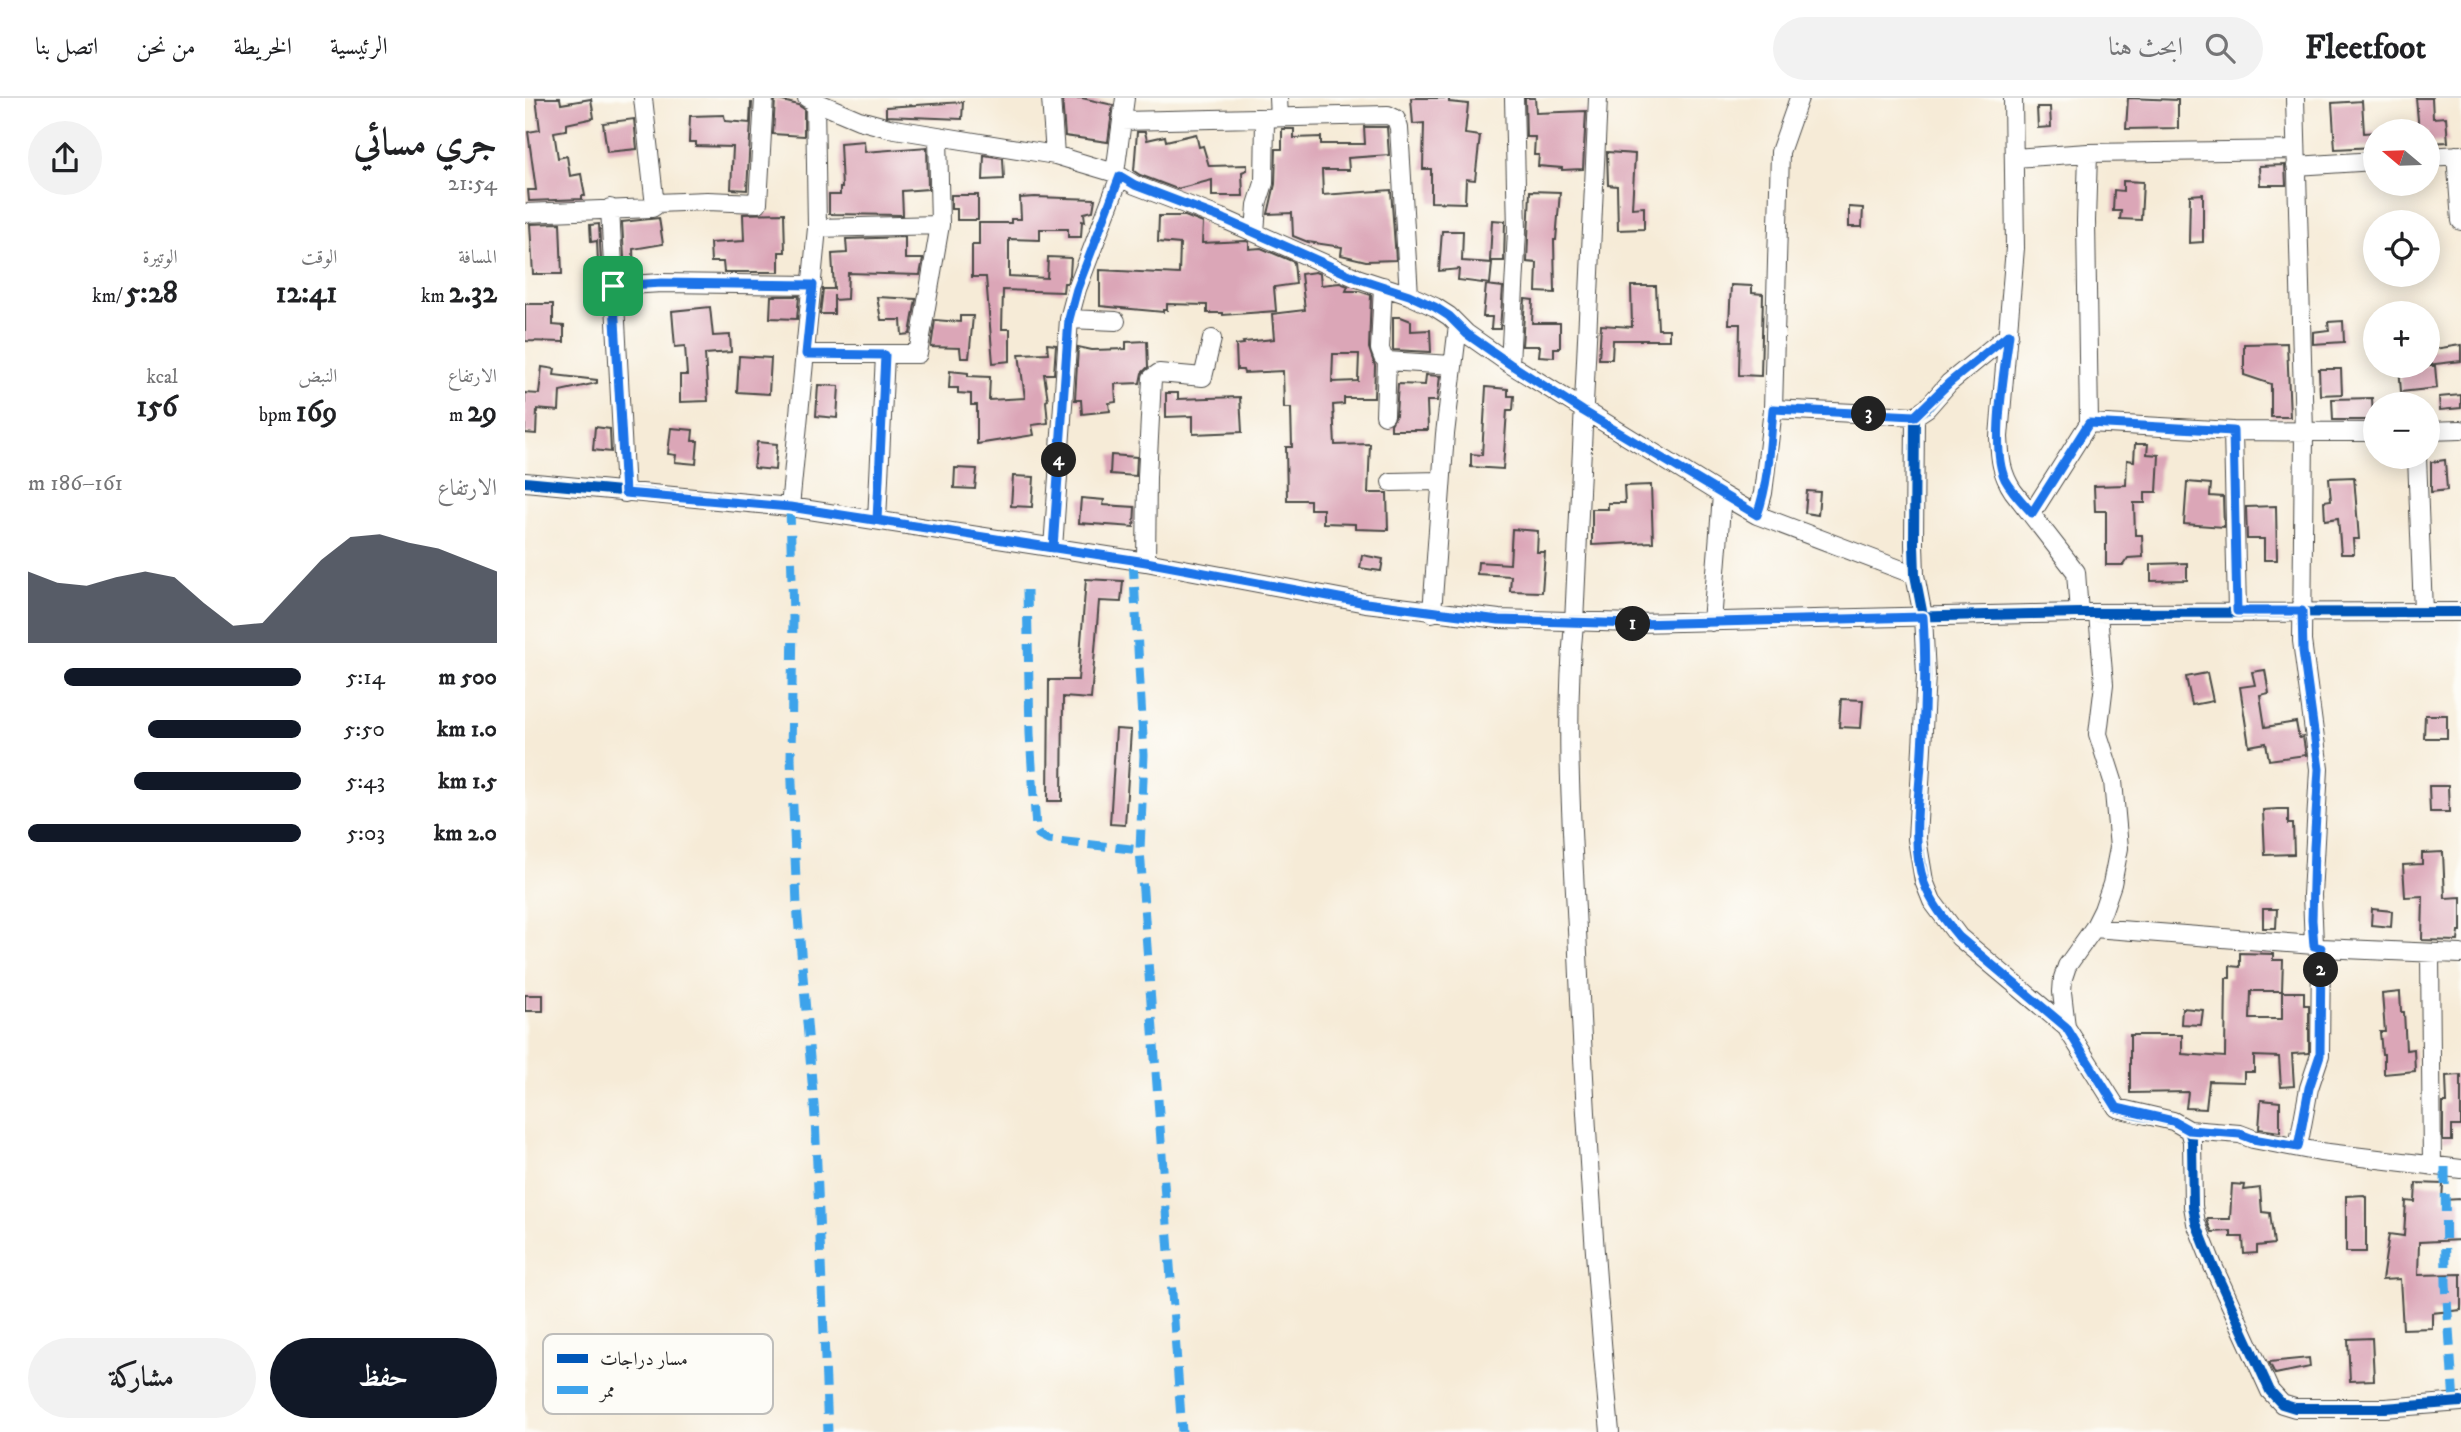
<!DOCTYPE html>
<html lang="ar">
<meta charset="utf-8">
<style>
:root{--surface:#fff;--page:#f2f2f2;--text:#202124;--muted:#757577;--line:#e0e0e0;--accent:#111827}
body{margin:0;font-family:"IM FELL DW Pica",Amiri,serif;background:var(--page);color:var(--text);direction:rtl;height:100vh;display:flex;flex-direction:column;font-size:26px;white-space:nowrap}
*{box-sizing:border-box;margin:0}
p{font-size:23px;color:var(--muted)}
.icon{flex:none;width:38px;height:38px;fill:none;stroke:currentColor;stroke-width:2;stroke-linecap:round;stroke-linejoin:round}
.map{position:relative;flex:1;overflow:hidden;direction:ltr}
.side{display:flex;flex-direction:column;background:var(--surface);width:525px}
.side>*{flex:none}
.needle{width:46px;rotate:289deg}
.controls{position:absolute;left:1838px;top:21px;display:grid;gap:14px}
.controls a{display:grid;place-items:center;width:77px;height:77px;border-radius:50%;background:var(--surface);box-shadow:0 4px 18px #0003;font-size:35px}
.pin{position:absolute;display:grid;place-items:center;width:60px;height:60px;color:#fff;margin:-30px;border-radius:14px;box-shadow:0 4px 10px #0006}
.km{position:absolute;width:35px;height:35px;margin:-18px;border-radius:50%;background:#222;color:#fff;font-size:19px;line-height:35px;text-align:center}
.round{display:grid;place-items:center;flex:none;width:74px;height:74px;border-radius:37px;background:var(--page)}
.headline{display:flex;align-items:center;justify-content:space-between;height:119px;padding:0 28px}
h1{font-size:38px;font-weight:800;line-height:52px}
.figures{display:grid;grid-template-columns:repeat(3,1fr);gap:10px;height:119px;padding:7px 28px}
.figures div{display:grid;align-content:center}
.figures b{font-size:30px;font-weight:800}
.figures small{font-size:19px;font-weight:400}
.figures p{font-size:19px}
.chart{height:196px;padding:14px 28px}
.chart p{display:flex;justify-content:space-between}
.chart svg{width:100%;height:126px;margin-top:7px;fill:var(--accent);opacity:.7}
.cta{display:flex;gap:14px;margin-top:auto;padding:14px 28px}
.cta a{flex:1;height:80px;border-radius:42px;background:var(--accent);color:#fff;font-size:28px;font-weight:800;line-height:80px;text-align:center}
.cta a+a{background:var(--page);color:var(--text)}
ul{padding:0 28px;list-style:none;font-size:23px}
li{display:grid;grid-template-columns:112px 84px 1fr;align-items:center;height:52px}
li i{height:18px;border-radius:9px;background:var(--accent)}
header{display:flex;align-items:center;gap:42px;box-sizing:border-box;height:98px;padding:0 35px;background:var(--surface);border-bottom:2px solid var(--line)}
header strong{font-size:33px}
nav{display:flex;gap:38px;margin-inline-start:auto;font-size:24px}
.search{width:490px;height:63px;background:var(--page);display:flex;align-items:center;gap:18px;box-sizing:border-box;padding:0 24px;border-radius:38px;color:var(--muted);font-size:26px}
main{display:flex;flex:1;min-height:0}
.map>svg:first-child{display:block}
</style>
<header>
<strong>Fleetfoot</strong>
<div class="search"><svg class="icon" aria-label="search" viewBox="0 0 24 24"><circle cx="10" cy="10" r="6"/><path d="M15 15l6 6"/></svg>ابحث هنا</div>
<nav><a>الرئيسية</a><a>الخريطة</a><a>من نحن</a><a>اتصل بنا</a></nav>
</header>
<main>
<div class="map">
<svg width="1936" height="1334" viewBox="0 0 1936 1334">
<rect width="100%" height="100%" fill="#fdfcf7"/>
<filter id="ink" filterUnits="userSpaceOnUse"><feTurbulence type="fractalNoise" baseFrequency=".0143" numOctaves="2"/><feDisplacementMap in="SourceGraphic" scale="14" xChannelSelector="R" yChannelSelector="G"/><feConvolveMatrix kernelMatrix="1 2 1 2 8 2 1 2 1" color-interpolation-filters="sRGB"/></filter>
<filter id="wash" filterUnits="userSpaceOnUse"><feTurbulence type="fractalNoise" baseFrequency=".00686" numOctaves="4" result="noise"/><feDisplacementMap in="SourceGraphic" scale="28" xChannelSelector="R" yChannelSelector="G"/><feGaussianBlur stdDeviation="1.57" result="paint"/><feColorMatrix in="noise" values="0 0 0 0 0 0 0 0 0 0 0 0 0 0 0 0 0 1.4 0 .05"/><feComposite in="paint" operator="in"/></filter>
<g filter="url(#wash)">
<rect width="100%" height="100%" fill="#f6ebd7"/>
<g id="blocks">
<path fill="#dba6b7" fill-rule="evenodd" d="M11,0H35L36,6L66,1L69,20L41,26V32L29,34L33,60L42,58L45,78L56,76L60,98H57V101L4,103L3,92H11L3,34L15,32Z
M537,0H557L588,7L583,44L540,38Z
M886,0H924V4L943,6L940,36L955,38L950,82L941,81L940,105L906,104V71H898L899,25L888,26Z
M1000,0H1010L1011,15L1061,13L1058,71L1037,72V70L1013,68L1014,57H1009L1010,39H1001Z
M1603,0L1653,2V30L1601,31Z
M1891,0H1907L1908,20L1921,19L1923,44L1902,45V33H1894Z
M250,1L273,7L279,11V38L248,36Z
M1837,3L1839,35L1850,34V49L1810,51L1807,5Z
M438,4L437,21L361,18V9Z
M226,5H227L222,92L206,91L208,49L171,48V44H164L165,18L199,17L200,23L225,25Z
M1512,9H1525L1526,29L1513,30Z
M109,21L112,51L82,54L78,25Z
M839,29H862L864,57L823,60L824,72H797L798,97L866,92L871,162L841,163L816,157L817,149L783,144L768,138L767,115L743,116L750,86L751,51H757V31H769V40L796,39V46H840Z
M612,34H620L622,42L640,38L641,43L671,36L674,49L678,48L684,68L722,67V72L717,74L718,98H687V82L652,91L615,77L609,73Z
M339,43L340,54L402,49L403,91L377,93L378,117L304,116V97H315V90H317L315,45Z
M1082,54L1110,56L1107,110L1119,109V131L1093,132L1092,88L1083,87Z
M459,57L478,60L479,81L458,82Z
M1760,67L1761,87H1735L1734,68Z
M1598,83L1618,84L1616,122L1595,121L1596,113H1588L1589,92L1598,93Z
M1005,93L1035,94L1031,142H1029L1030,195L1011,194L1012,165L1002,164Z
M1678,96V144L1664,145L1665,97Z
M426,97H453V122H432V111H426Z
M510,99L570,101L568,113L559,115L560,124L557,123L556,139H543V131H515V142L484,141V178L522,180L523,159L546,160L545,177L542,185H539L538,194L478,192L477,231H485V263L468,265L461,179H447V147H454V125H486V121H496L495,100Z
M1324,109L1338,110L1337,129H1324Z
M259,115L260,154H254V174H199L198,164H186L185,145L219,143L218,116Z
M634,118H660L678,125L677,145L721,143L724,144V151L736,150L769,164L771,186L749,189L751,213L698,217V215H682V207L642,206V212H638V214L575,208V172L654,176L655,146L633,144Z
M134,120L138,146L108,151L109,174L100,176L97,124Z
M967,122L980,123L979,163H965Z
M35,125L37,176H8L5,126Z
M74,126L77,182L74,189L72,143L66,144L65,127Z
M917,133H938L937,163L967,165L965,186L933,182L934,171L914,173Z
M380,139V161H398L395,177L323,175L322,201L309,202V197V216H295L298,191H309L307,156L322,155L321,141Z
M790,174L795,176L796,187L815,185L823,188L821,193H834L846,197L844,250L850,268L849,300H819V306L808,307L810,347L845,346L843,395H862L863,432L830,431V426L798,425V411H785V402H762L761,349H767L766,310H759L758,273L719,275L718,272H712L711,247L719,246L718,244L749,241L747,216L780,212L776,176ZM808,256H834L833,283L807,284Z
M961,187L978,189L975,231H966L967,219H958Z
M1206,187L1227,188V195L1238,196L1236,278L1214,277L1215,226H1204Z
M1106,188H1131L1133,231H1144V242H1088L1087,261H1074L1076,227L1107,229Z
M246,198H274L272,221L245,220Z
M352,199L391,201L385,236L377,237L376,222H356Z
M1000,201L1008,202L1007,225H1035V250H1029V259L1014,258L1015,248H997Z
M0,206H28V227L39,228V244L0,243Z
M185,209L188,238L205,237L206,254L180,256L183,303L155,304V277H162L160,248L150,249L147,213Z
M435,218H448L444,260H436L435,250L406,249L410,222L435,224Z
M868,219H876L886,223V233L905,232L906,254L868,252Z
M1818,223L1819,244L1788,246V234L1804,232L1803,224Z
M622,243L623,269L617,275L615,285L590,286L591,304L584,305L585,313L557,316L556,302H550L553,249L567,252L601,251V244Z
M1762,245L1765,319H1746V286L1719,277V246Z
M522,246L531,247L529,276H519L523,302L521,303L523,325L507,327L509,337L452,346V307H446V296L433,295V290H424L425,273L443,275V278L465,279L464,302L500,300L494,256L523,255Z
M1936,247V263L1902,267V252Z
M214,258L246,260L244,296L212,294Z
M1874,268H1910L1912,290L1876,294Z
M17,269L30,271L29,277L72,282V285L35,293L34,313L12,311L11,336L0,335V295L14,296Z
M1794,271H1816L1817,296L1795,297Z
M901,277L915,278L912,303H902L903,332H866V326L871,317L873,286L900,287Z
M293,287L314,288L312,320L291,318Z
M961,289L983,291V298H989L988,312H982L978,371L946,369V356L957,357Z
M641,295H653V301L715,299L717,334L668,336V318L641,319Z
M1936,297V310L1915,312L1914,299Z
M1847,300L1848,322H1808L1807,301Z
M70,329L85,331L86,354L68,352Z
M146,330L168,332L167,343H173L171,366L150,364L151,357L143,356Z
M232,344L252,346L250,372L229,370Z
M1610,346H1623L1622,356L1634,357L1632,394H1620V405H1609L1610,437H1617L1618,459L1603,460L1598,467H1581V413H1570L1569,388L1601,387L1602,362L1609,363Z
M586,357L612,359L611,378L585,376Z
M1920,362L1922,392L1906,394V364Z
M430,370L452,371L450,391L429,390Z
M488,378L509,379L507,409L486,408Z
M1829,379L1834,441H1828L1829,456H1816L1813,420L1800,422L1799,403L1806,402L1804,380Z
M1662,384L1686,386L1685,398L1698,399L1699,429L1659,426Z
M1126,387L1128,444L1067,447V411H1083V405H1100L1099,388Z
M1282,393L1295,394L1293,417L1280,415Z
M556,400L579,402L578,407L610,409L609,429L554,425Z
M1751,408L1752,462H1739V441H1722L1721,409Z
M987,431L1013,433L1012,454H1020L1017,494L985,493L986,478L952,476L953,464L985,466Z
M837,457L858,461L856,473L835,470Z
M1662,465V482L1626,483V466Z
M561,481L598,483L596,504L574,503L566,601L538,599L537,703H523L524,582H553Z
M1740,572L1744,595L1735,597L1740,629L1771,624L1774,640L1778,639L1781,657L1744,662L1741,645L1724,648L1715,589L1730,587L1727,574Z
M1682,575L1688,603L1667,607L1661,579Z
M1316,601L1338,602L1336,630L1314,629Z
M1900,617H1922V640H1899Z
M591,631L606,632L600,727L585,726Z
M1904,688H1923L1924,714H1905Z
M1753,711H1763V726H1768L1769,756L1740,757L1738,712Z
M1918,754L1920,800L1936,799V833H1934L1933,843L1897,842L1898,798L1880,799L1878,767L1897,766V755Z
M1738,811H1752L1751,830H1738Z
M1847,811L1867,813L1866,829L1846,827Z
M1715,855L1748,856V862H1758L1757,893H1726L1725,921H1757V894H1779V907H1784V955L1767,956L1769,988L1756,989L1754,959L1729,958V974H1719V984L1684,983L1681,1011L1661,1010L1663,994L1605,995V937H1657V956L1700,959L1701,880H1705V868L1715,869Z
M1875,894L1876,914H1879L1881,952L1889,951L1890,973L1859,976V956H1857L1855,934H1860L1857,896Z
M0,897H18V913H0Z
M1657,910L1678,912L1676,927L1656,926Z
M1936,977V1028H1927V1043H1918V1005H1922L1921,978Z
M1736,1002L1755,1004V1034L1734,1031Z
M1891,1085L1918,1086L1917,1102L1936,1101V1142L1894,1144L1893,1177L1936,1176V1212L1907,1215V1230L1878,1231L1875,1181L1857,1182L1864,1136L1879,1138L1881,1103L1890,1104Z
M1707,1086L1720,1087L1719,1092L1735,1090L1737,1114L1745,1115L1749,1146L1732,1148V1155L1719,1156L1718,1139H1706V1133L1687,1134L1684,1128L1682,1121H1705Z
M1839,1097L1841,1099V1154H1821V1098Z
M1847,1240L1849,1282L1825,1283L1823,1241Z
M1784,1260L1785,1269L1750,1276L1744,1264Z"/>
</g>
</g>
<g filter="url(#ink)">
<use href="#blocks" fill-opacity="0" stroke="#494845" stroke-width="2"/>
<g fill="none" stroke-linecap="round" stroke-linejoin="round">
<defs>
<path id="minor" d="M282,0L334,22L364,30L530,57L590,75L610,87L699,121L832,180L884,197L910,209L924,218L942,236L985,266L1197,397L1187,524
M526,0L530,57
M753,0L754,19
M1073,0L1049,525C1039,627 1047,730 1052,832C1059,1000 1069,1167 1085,1334
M1488,0L1490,150L1474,339C1475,360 1476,375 1488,393L1551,474L1554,515
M1770,0L1779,335L1777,543L1794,671L1787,797L1789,847
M597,23L863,17L871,21L874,30L884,197
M1563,55L1561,123L1564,325
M1931,57L1936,123
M1902,59L1936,57
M1489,60L1563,55L1770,52
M1771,68L1850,63
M590,75L600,0
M131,105L182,103L233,105L239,0
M85,110L100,395
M0,115L127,110L130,108L118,0
M292,130L415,127
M730,135L732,107L739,85L740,20
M87,188L137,185L288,187
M858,188L855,251L858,259L862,263L860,317
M544,221L591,223
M1484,236L1424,285L1402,310L1390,318L1389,446L1390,477L1398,518L1401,577L1392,741L1399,783L1407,803L1434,839L1541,929L1592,1010L1648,1023L1664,1032L1715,1036L1728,1041L1795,1054L1936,1071
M281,256H393L415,127L413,38
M862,263L927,267
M985,266L992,133L989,0
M1248,311L1390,318
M1708,333L1712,513
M1902,333L1936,332
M1892,359L1898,513
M0,384L265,409L621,464L841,505L974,521L1110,525L1554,515L1936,514
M866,384L915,383
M1197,397L1232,417L1390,477
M265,409L292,130L290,3
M1507,415L1564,325L1708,333L1850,334
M1232,417L1238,395L1248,311L1255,54L1274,0
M352,422L360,257
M528,450L544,221L552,191L595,78
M621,464L622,379L627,280L634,275L678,279L687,241
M907,515L920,336L933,227
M1569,830L1789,847L1796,850L1936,856
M1905,855L1907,1068
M1541,929L1537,894L1538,880L1542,868L1569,830L1578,812L1587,786L1594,750L1588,683L1573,636L1579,586L1573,516
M1664,1032L1667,1043L1668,1108L1671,1125L1688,1168L1745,1293L1757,1306L1770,1310H1860L1936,1304
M1773,1049L1784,990L1795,957L1796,850"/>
</defs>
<use href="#minor" stroke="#494845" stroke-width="20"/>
<use href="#minor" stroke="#fff" stroke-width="18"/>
<path stroke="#3ea3eb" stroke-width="9" stroke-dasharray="18 9" stroke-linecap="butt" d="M265,409L268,519L266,661L272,807L290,1019L303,1334
M608,462L619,657L615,752L657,1334
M502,492L505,636L511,731L515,738L523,742L615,752
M1920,1069L1921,1186L1929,1305"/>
<defs>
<path id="cycleway" d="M1484,236L1424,285L1402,310L1390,318L1389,446L1390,477L1398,518L1401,577L1392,741L1399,783L1407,803L1434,839L1541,929L1589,1007C1610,1023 1642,1015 1664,1032L1667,1043L1668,1108L1671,1125L1688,1168L1745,1293L1757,1306L1770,1310H1860L1936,1304
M0,384L265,409L621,464L841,505L974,521L1110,525L1554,515L1936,514"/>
</defs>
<use href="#cycleway" stroke="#fdfcf7" stroke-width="15"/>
<use href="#cycleway" stroke="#0057b8" stroke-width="10"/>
</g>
</g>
<g fill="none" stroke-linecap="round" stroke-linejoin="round" filter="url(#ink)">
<defs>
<path id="route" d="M88,188L100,395L265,409L621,464L841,505L974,522L1110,526L1398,519C1401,564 1400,607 1397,652C1395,695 1385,744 1399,785C1407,806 1420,822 1434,839L1541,929L1592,1010L1648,1023L1664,1032L1715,1036L1728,1041L1773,1049L1784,990L1795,957L1796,850L1789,848L1787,822L1789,749L1794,671L1778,553L1777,513H1712L1708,333L1564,325L1507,415C1498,405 1487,394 1480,381C1465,350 1480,271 1484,236L1424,285L1390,318L1248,311C1245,346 1244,384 1232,417L1058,313L985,266L942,236L924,218L910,209L884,197L832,180L699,121L610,87L595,78L552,191L544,221L528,450L352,422L360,257L281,256L288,187L137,185L88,188"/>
</defs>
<use href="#route" stroke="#fff" stroke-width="14"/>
<use href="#route" stroke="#1a73e8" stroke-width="9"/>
</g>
<rect x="18" y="1236" width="230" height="80" rx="10" fill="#fdfcf7" stroke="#bebdba" stroke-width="2"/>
<rect x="32" y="1256" width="31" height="9" fill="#0057b8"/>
<rect x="32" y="1288" width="31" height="8" fill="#3ea3eb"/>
<g font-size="19" fill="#2b2b2b">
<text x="75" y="1267">مسار دراجات</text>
<text x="75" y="1299">ممر</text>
</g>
</svg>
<div class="controls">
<a><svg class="needle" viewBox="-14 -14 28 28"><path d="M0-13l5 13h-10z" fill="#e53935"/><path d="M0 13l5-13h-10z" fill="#757577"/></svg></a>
<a><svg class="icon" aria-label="locate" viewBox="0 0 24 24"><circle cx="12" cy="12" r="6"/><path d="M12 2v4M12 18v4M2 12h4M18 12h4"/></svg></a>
<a>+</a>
<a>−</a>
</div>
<div class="pin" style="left:88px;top:188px;background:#1e9e55"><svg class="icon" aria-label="arrive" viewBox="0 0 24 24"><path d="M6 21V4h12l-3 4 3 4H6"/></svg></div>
<b class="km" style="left:1108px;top:526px">1</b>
<b class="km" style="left:1796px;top:872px">2</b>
<b class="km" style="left:1344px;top:316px">3</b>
<b class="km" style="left:534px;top:362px">4</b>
</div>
<section class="side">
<div class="headline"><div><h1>جري مسائي</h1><p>21:54</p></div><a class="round"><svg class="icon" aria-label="share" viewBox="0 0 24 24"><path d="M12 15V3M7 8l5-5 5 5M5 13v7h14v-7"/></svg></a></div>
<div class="figures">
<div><p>المسافة</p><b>2.32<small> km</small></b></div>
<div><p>الوقت</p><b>12:41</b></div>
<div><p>الوتيرة</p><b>5:28<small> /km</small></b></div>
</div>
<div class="figures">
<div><p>الارتفاع</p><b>29<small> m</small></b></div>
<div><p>النبض</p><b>169<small> bpm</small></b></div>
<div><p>kcal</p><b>156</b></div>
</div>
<div class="chart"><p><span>الارتفاع</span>161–186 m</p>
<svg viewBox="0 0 160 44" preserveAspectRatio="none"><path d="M0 44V19L10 23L20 24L30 21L40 19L50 21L60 30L70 38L80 37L90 26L100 15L110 7L120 6L130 9L140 11L150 15L160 19V44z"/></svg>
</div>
<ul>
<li><b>500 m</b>5:14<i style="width:87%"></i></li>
<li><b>1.0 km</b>5:50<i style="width:56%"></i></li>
<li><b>1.5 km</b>5:43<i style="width:61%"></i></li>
<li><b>2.0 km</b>5:03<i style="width:100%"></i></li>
</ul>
<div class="cta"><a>حفظ</a><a>مشاركة</a></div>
</section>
</main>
